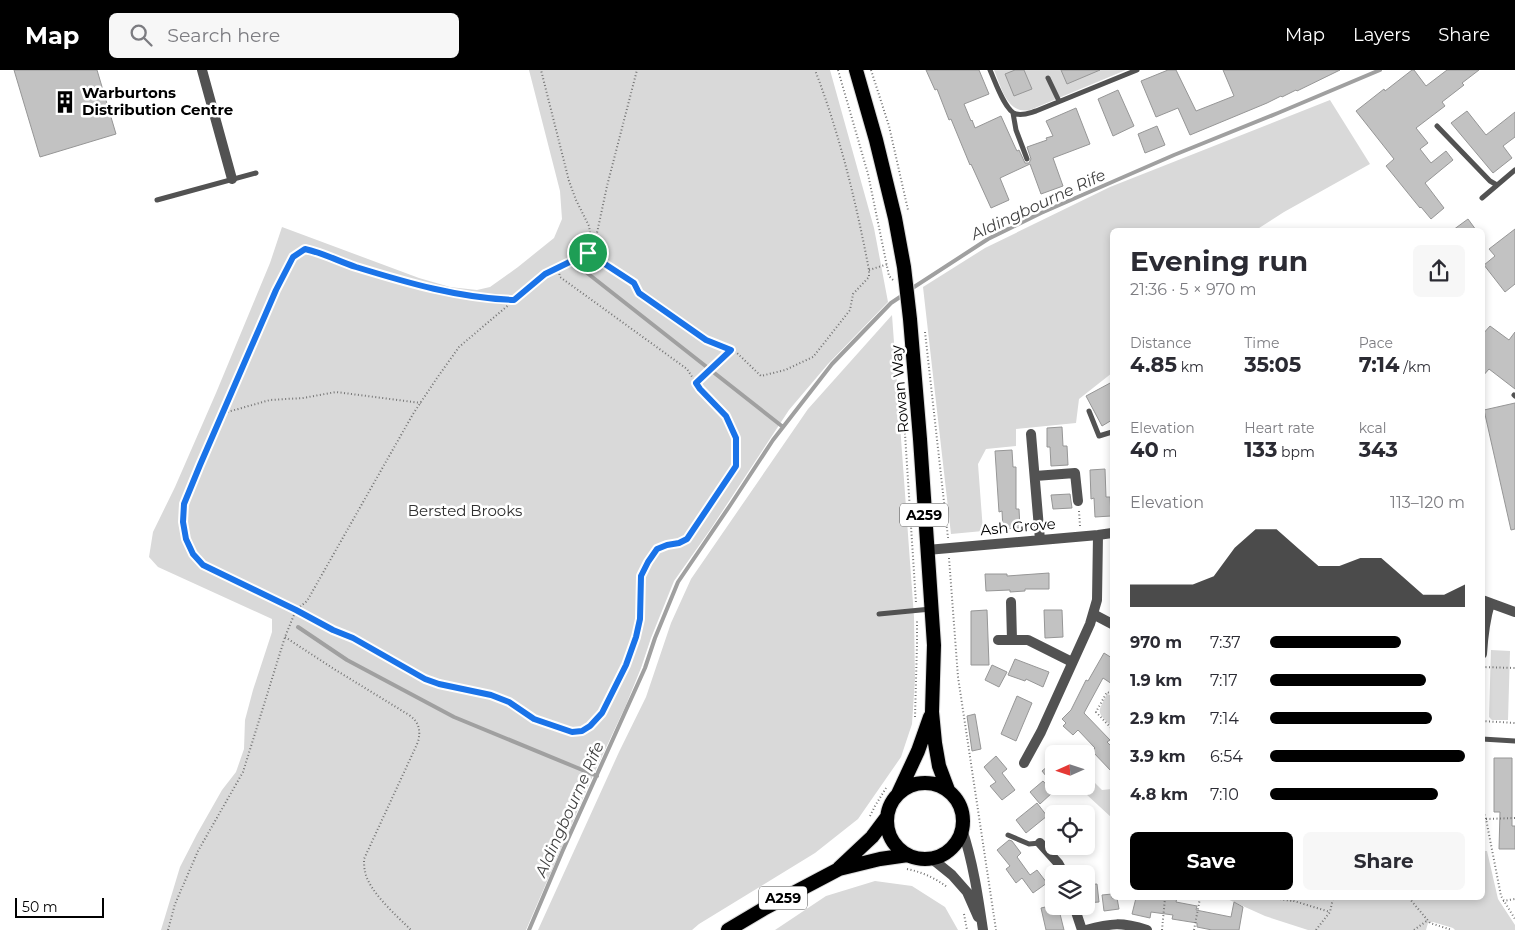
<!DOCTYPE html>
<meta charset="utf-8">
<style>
:root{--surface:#fff;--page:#f7f7f7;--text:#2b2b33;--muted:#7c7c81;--accent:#000}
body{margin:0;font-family:Montserrat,sans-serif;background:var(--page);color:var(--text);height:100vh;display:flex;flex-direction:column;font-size:19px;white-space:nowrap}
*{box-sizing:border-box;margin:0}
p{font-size:16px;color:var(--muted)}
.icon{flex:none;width:28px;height:28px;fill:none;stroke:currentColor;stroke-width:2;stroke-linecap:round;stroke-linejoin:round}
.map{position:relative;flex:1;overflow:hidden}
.sheet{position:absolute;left:1110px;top:158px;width:375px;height:672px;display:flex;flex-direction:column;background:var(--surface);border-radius:8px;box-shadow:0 2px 8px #0003}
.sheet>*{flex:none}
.needle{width:32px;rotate:267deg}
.controls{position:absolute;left:1045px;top:675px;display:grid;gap:10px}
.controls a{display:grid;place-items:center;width:50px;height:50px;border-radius:8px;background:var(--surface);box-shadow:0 2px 8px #0003;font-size:25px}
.scale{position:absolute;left:15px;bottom:12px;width:89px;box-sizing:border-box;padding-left:5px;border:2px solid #000;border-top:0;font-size:14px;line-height:18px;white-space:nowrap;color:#000;-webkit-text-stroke:4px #fff;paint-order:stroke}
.pin{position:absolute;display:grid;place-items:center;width:42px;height:42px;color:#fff;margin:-21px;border:2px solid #fff;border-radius:50%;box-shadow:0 1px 5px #0007}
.round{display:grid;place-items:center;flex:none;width:52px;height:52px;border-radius:8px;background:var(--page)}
.summary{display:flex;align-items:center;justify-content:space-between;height:85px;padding:0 20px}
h1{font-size:28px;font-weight:700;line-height:38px}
.metrics{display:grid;grid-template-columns:repeat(3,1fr);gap:8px;height:85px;padding:5px 20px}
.metrics div{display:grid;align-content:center}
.metrics b{font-size:21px;font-weight:700}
.metrics small{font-size:14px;font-weight:400}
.metrics p{font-size:14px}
.chart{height:140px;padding:10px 20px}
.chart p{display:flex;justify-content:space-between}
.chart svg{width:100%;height:90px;margin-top:5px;fill:var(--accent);opacity:.7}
.cta{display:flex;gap:10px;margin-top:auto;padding:10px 20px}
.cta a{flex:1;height:58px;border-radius:8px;background:var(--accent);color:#fff;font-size:20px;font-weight:700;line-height:58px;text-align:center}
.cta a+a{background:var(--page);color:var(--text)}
ul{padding:0 20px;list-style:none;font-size:16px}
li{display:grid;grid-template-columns:80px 60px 1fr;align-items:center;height:38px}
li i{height:12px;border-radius:6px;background:var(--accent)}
header{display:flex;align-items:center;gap:30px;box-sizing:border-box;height:70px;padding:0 25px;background:var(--accent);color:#fff}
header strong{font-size:24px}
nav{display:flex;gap:28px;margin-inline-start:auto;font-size:18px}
.search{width:350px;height:45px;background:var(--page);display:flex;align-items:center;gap:12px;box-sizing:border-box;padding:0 18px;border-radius:8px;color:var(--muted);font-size:19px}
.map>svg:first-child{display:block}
</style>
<header>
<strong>Map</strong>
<div class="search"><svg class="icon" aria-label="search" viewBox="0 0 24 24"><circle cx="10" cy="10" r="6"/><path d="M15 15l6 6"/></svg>Search here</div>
<nav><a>Map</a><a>Layers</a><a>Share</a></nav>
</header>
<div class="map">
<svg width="1515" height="860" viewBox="0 0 1515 860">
<rect width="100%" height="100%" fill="#fff"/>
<path fill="#d9d9d9" d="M529,0H830L874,158L888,232L828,294L789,340L710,460L674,511L651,568L641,598L626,635L590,712L526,860H161L180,797L197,764L222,720L236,702L244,679L245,650L253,620L272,562V549L158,497L149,487L153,462L175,417L216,323L270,193L282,157L419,208L450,217L477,220L490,217L518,197L554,168L562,149L560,121Z
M994,0H1126L1030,40C1007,45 1001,16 994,0Z
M1330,30L1370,94L1284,142L1256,160H1112V303L1079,329L1076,353L1016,359V376L986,379L978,394L983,461L951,464L923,217L985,178L1110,117Z
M892,245L914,547L915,609L912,654L901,687L858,749L815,783L699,854L692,860H538L619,682L646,627L671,553L691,509L808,339Z
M1491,580L1510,581L1508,650H1492L1489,647Z
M1107,624L1112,626V657C1096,641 1097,644 1107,624Z
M1086,704L1102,720L1112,719V748L1086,724L1080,716H1086Z
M1483,781H1487L1498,829L1515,855V860H1455L1453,858L1433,852L1428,853L1426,860H1308L1265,846L1225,828H1482Z
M875,811L912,816L945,837L958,860H775L826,826Z"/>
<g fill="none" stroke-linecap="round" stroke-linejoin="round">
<path stroke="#a0a0a0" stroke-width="4" d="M577,195L783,357
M911,219L988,169L1041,143L1174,85L1278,43L1380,0
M298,557L347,590L454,647L597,706
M529,860L563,780L645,598L655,568L678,512L731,434L773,370L832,294L891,233L903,225"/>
</g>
<path fill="#c2c2c2" stroke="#969696" d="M14,0H97L116,64L40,87Z
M926,0H979L989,24L964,34L971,51L972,50L975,58L1001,46L1015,77L1017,81L1019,80L1025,93H1029L1031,89L1027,77L1047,70L1046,68L1053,66L1046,51L1076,38L1090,74L1053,88L1063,116L1041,124L1030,94L1000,108L1009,130L991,138L971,94L970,95L951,49L949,50L937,19L935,20Z
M1015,0H1024L1032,19L1014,26L1005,4Z
M1061,0H1100L1067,14Z
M1168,0H1176L1196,41L1234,26L1223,0H1340L1297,21L1296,20L1282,27L1281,26L1267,33L1190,65L1178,38L1156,47L1141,11Z
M1412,0H1414L1426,16L1447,0H1479L1462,13L1464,15L1442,32L1445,36L1416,58L1428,73L1420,79L1431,93L1446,81L1453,90L1425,113L1444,138L1431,149L1421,137L1420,138L1386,96L1394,89L1356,41L1384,19L1385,21Z
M1118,20L1134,56L1113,66L1098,29Z
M1467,41L1486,65L1515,42V67L1503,76L1512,88L1493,103L1451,53Z
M1157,56L1165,75L1145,83L1138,64Z
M1468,149L1476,160H1453Z
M1515,159V214L1505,222L1484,195L1495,186L1489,179Z
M1490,256L1509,270L1515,262V319L1489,299L1482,307V265Z
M1112,312V350L1102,356L1086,326Z
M1515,333V459L1511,460L1484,340Z
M1062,357L1063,376H1067L1068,395L1051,396L1050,377H1047V358Z
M1012,380L1013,397H1016V439H1019L1020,458L1003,459L1002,441L999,442L995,381Z
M1105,399L1106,427H1110L1111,446L1095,447L1094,428L1091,429L1090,400Z
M1070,424L1072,438L1053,439L1051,425Z
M1049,503V519H1025V521L1010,522V520L986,521L985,504H1007V506Z
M987,540L989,595H971V541Z
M1044,540H1062L1063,567L1045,568Z
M1104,583L1112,588V614L1103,608L1084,643L1110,670L1107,672L1112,677V702L1092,681L1095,678L1078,660L1073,665L1063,656L1066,653L1062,649L1071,640L1086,610L1088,611Z
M1015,589L1049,602L1043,617L1026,609L1025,611L1008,605Z
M992,595L1007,602L999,617L985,610Z
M1017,626L1032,633L1016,671L1001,664Z
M975,644L981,679L972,681L967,646Z
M996,686L1007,699L1002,703L1015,720L1002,730L990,716L996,712L984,697Z
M1494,688H1512V756H1515V779H1499L1500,742H1494Z
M1054,691V716L1042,701Z
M1043,711L1053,722L1040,734L1030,722Z
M1037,733L1047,746L1026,763L1016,750Z
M1009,770L1012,771L1021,783L1017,787L1030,805L1037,800L1047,813L1033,823L1022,808L1016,813L1006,799L1010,796L997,780Z
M1097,814L1099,832L1086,833V815Z
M1112,824V828H1117L1119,839L1104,841L1102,825Z
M1136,828H1177L1176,832L1197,836L1196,840L1231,847L1234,832L1243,837L1239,860H1212L1197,857V853L1172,849L1173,845L1151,842L1150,848L1132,844Z
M1054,835V836H1058L1064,860H1046L1041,838Z"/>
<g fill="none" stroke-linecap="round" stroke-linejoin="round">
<defs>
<path id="trunk" d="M856,0L876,70L895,148L904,197L910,249L920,369L934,575L932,642L935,673L939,696L948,720
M887 751a38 38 0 1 1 76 0a38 38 0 1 1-76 0Z
M898,724L918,681L930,647
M839,798L872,767L887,747
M728,860L765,838L839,799L880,789L908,785"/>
</defs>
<use href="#trunk" stroke="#dbdbdb" stroke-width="16"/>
<path stroke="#747474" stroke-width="2" stroke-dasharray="1 2.5" stroke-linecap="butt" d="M838,0L868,104L889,206L893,210
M871,0L889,56L908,140
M591,171L597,163L607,116L637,0
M588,183L634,213L639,223L706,270L736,282L761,306L785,300L813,287L850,240L853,224L869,207V200C856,132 840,65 815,0
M869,200L888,194
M514,230C459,228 407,213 356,197C338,191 323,183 305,179L293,187L281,211L200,395L185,435L183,452L186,469L193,484L203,495L296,540L307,531L413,344L437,308L459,277L545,204L588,183L591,171L589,156L576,130L569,111L541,0
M925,262L948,468
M696,313L731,280
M902,318L916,533
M224,343L270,330L303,328L336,322L421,333
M1079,441L1080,456
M949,488L958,607L996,860
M285,567L334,599L409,645C419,652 421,660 418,672L364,789C364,793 364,798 365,801C368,821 397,846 411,860
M1482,597L1515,598
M1112,624L1107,622L1096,642L1112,659
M915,647L917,574V550
M1482,651L1515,653
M1482,738L1486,749L1501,826L1515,849
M870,746L875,736L886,718
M1486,749L1515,748
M907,799C922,802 935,808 947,817
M1273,828L1292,831
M1287,828L1294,831L1330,842
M1409,828L1430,853L1452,860
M1503,831L1515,829
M964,844L967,860
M168,860L175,834L198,781L243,702L285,567L296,540L333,560L353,568L425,609L439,614L491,625L509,632L534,649L572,662L582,661L590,656L602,643L626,595L636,567L640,549L641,506L648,492L657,479L667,475L679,473L687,469L736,396L737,368L725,345L700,319L687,299L560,207L558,197
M1162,860L1165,828
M1194,860L1200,828
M1316,860L1330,842L1333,828
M1414,860L1428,850"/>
<path stroke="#525252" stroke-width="5" d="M990,0C995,11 1005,41 1016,44C1023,46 1029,43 1036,41L1137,0
M1048,8L1059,31
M1013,43L1016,60L1027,89
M1437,56L1490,111L1497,115
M1482,128L1515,100
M157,130L256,103
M1514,325L1515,326
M1089,341L1099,366L1112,362
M879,544L931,539
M1482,669L1515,671
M1008,765L1029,774L1040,773"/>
<path stroke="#525252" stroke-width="10" d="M202,0L232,109
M1031,364L1040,470
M1035,406L1075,403L1078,431
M927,480L1098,465L1112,463
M1482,530L1515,542
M1011,532L1012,570
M1093,544L1112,554
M998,570H1028L1072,592
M1482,584C1483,567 1485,550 1490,533
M1024,693L1041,662L1090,554L1097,530L1098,465
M1040,773L1058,793L1064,804
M1074,836L1082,860
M1086,860C1111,853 1122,852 1147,860"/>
<path stroke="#525252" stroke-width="10" d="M962,759C973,792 978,826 983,860
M931,788L952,805L967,822L978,847"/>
<use href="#trunk" stroke="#000" stroke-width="14"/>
</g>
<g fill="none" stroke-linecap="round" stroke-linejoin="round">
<defs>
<path id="route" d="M305,179C323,183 338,191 356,197C408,213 459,228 514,230L545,204L588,183L634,213L639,223L706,270L731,280L696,313L700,319L726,346L736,368V396L687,469L679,473L667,475L657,479L648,492L641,506L640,549L636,567L626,595L602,643L590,656L582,661L572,662L534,649L509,632L491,625L439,614L425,609L353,568L333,560L296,540L203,495L193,484L186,469L183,452L184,434L200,395L276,220L293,187Z"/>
</defs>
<use href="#route" stroke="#fff" stroke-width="10"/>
<use href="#route" stroke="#1a73e8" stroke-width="6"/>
</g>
<defs>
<symbol id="building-bare" viewBox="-9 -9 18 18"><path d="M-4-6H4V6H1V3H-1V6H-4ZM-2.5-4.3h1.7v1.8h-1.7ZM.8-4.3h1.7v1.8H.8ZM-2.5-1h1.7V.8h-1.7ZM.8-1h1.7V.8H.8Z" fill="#000" stroke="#fff" stroke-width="2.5" paint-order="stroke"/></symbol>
</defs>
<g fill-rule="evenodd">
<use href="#building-bare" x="49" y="16" width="32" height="32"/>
</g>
<g text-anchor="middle" stroke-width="5" stroke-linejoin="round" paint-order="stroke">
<g fill="#fff" stroke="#4c4c4c" stroke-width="1">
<rect x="900" y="433.5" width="48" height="23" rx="4"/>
<rect x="759" y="816.5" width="48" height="23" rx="4"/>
</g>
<g font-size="14" font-weight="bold" fill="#000">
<text x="924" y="450">A259</text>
<text x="783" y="833">A259</text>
</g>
<g font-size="15" font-weight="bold" fill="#000" stroke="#fff" text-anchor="start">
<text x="82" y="28">Warburtons<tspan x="82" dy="17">Distribution Centre</tspan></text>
</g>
<g font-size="15" fill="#000" stroke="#fff">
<text transform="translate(900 319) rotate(-95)" y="5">Rowan Way</text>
<text transform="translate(1018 457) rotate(-5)" y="5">Ash Grove</text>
</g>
<g font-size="15" fill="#303030" stroke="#fff">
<text x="465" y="446">Bersted Brooks</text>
</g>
<g font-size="16" font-style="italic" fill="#414141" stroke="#fff">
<text transform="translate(1038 134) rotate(-25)" y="6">Aldingbourne Rife</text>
<text transform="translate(569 739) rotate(-66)" y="6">Aldingbourne Rife</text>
</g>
</g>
</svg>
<div class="controls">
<a><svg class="needle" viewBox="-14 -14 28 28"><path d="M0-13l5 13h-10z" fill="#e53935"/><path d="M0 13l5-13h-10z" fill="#7c7c81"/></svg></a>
<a><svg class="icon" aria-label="locate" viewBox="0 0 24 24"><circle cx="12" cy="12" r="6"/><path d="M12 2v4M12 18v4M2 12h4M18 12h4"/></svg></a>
<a><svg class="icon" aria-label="layers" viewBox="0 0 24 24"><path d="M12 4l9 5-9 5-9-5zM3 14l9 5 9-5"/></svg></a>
</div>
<div class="scale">50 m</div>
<div class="pin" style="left:588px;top:183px;background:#1e9e55"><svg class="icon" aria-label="arrive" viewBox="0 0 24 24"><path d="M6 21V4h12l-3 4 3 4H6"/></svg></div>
<section class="sheet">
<div class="summary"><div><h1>Evening run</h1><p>21:36 · 5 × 970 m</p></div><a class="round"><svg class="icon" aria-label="share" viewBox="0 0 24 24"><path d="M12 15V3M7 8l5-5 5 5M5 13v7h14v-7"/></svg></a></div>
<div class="metrics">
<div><p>Distance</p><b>4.85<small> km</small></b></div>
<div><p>Time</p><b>35:05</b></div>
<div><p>Pace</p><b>7:14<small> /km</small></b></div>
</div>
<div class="metrics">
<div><p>Elevation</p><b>40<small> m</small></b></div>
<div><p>Heart rate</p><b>133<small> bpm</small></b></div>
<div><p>kcal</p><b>343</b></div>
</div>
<div class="chart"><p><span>Elevation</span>113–120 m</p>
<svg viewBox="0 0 160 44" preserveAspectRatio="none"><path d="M0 44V33L10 33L20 33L30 33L40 29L50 15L60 6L70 6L80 15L90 24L100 24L110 20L120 20L130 29L140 38L150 38L160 33V44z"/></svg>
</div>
<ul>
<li><b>970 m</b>7:37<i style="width:67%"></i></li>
<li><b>1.9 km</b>7:17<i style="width:80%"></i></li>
<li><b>2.9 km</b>7:14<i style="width:83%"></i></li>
<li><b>3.9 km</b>6:54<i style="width:100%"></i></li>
<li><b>4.8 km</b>7:10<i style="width:86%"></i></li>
</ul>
<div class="cta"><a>Save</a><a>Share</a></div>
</section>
</div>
